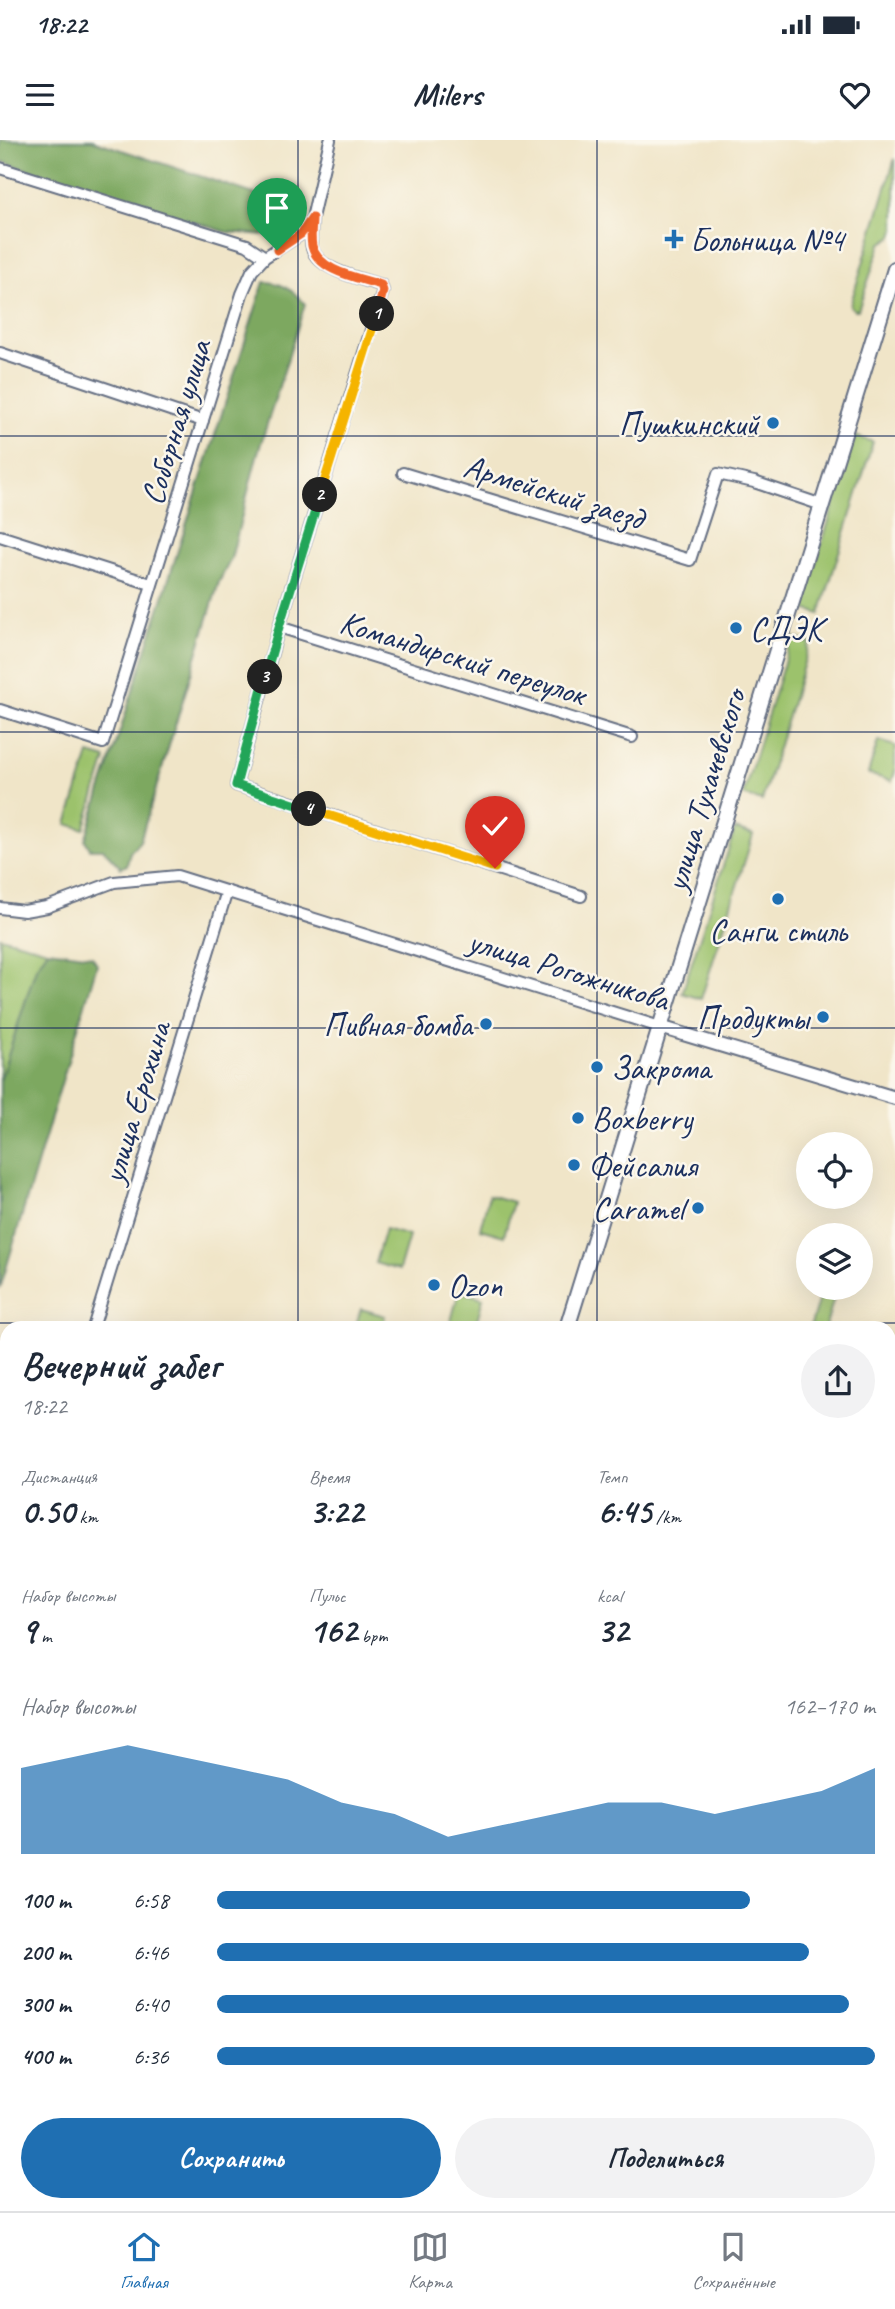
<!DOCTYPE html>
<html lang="ru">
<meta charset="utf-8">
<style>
:root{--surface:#fff;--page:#f2f2f3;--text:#1f2937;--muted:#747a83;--line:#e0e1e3;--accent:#1f6fb2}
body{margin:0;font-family:Caveat,sans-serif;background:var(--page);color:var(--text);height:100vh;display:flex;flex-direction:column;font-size:26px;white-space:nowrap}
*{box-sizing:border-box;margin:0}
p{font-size:23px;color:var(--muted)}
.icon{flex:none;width:38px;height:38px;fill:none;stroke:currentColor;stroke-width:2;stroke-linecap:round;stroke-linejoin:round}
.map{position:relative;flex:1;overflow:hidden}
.side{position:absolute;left:0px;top:1181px;width:896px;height:891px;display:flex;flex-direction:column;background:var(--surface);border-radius:21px 21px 0 0;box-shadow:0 7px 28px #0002}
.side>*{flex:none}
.controls{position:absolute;left:796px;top:992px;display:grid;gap:14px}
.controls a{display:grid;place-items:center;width:77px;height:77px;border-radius:50%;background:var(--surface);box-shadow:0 7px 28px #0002;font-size:35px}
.pin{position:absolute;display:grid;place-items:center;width:60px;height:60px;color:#fff;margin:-72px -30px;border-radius:50% 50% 50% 0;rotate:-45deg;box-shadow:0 0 7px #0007}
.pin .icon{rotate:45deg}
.km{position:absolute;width:35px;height:35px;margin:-18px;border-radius:50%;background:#222;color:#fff;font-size:19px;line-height:35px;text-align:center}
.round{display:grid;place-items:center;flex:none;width:74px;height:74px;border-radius:37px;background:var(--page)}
.head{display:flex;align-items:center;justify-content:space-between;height:119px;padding:0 21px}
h1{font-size:38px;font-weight:700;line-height:52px}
.figures{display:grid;grid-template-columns:repeat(3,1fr);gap:10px;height:119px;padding:7px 21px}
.figures div{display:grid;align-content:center}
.figures b{font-size:35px;font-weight:700}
.figures small{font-size:19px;font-weight:400}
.figures p{font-size:19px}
.chart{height:196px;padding:14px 21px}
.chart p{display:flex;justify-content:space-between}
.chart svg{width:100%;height:126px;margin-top:7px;fill:var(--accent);opacity:.7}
.primary-button{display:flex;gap:14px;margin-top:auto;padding:14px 21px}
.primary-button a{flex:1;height:80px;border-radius:42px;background:var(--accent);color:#fff;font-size:28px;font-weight:700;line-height:80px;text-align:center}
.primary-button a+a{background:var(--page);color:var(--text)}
ul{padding:0 21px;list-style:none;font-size:23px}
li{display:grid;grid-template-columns:112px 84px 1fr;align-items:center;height:52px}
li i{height:18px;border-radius:9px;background:var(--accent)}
.status{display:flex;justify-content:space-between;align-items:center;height:49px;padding:0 35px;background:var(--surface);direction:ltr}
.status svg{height:19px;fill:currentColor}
header{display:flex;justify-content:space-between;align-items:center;height:91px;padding:0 21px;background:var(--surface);font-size:32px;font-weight:700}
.tab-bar{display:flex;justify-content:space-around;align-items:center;height:98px;border-top:2px solid var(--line);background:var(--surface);font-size:19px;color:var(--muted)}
.tab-bar a{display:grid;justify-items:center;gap:4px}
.tab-bar .current{color:var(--accent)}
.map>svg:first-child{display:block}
</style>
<div class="status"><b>18:22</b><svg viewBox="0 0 49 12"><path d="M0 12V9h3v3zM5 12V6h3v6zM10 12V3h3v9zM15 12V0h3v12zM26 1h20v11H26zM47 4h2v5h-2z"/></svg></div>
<header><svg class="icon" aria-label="menu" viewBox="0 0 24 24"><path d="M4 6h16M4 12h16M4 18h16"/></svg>Milers<svg class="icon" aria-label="heart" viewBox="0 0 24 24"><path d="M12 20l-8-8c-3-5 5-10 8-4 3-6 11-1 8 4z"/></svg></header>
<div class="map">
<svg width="895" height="2071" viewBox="0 0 895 2071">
<rect width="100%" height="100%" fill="#fbf7ec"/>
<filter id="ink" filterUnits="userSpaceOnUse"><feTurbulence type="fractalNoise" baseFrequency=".0143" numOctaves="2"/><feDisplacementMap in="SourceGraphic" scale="14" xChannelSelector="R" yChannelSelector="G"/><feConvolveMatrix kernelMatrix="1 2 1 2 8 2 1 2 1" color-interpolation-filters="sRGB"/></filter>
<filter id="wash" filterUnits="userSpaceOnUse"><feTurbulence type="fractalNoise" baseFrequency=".00686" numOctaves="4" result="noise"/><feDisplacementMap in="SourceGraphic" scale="28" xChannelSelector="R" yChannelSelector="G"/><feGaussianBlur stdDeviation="1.57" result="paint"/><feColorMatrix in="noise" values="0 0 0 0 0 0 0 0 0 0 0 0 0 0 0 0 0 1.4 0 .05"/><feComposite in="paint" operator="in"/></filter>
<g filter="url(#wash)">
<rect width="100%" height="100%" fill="#f0e5c8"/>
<path fill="#9cc26c" stroke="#5c7865" stroke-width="2" d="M895,18V89L893,96L881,104L858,170H854L850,166Z
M855,296L873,302L820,474L802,468Z
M792,497L810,503L762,661L743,655Z
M878,601L895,606V631L892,641L868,634Z
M89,614L106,619L84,689L67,684Z
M735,689L753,695L701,859L682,853Z
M0,797L48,810L36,828L0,941Z
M489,1055L513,1062L504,1096L480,1089Z
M385,1089L409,1096L399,1130L375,1123Z
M822,1148H837L825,1188H810Z
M459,1151L483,1158L475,1188H462L450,1185Z
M361,1169L385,1176L382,1188H355Z
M895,1258V1308L889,1327V1278Z
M895,1617V1686L889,1706V1637Z
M620,2065H664L662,2071H639Z"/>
<path fill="#7da860" stroke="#4c6c5f" stroke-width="2" d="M0,0H92L299,69L289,93L265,95L226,92L0,21Z
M264,142C282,142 293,150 305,164L257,316L231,419L219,442L140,701L130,712L127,725L121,728L103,709H90L85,700Z
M48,810L92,816L97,824L0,1149V941L36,828Z
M0,1573L7,1576V1632L0,1630Z"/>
</g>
<g filter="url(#ink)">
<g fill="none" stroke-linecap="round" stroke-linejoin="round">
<defs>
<path id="minor" d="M0,28L247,105L265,117
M312,78C312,89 309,101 313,111C322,131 362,139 381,145L383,151L279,487L236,645L581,756
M0,213L203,281
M403,333L690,420L718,334L754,342L822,365
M0,396L151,444
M279,487L632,597
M0,570L103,603L242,154L252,131L265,117L301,94L312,78L330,0
M0,768L24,771L47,767L114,742L177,736L660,887
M93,1188L227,751"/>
<path id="tertiary" d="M660,887L895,958"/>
<path id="secondary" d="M567,1188L895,129
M299,2071L301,2065"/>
</defs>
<use href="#minor" stroke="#666f83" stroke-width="14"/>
<use href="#tertiary" stroke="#666f83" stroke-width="16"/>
<use href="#secondary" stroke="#666f83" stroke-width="18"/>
<use href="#minor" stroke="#fff" stroke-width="10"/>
<use href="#tertiary" stroke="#fff" stroke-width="12"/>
<use href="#secondary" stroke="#fff" stroke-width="14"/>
</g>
</g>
<g fill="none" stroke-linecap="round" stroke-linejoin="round" filter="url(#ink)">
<defs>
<path id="split-1" d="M277,110L301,94L312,78C312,87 310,97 312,106C318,132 360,138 381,145L383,151L377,174"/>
<path id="split-2" d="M320,355L377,174"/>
<path id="split-3" d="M265,537L279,487L320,355"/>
<path id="split-4" d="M265,537L236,645L309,669"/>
<path id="split-5" d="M309,669L495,728"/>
</defs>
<use href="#split-1" stroke="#fff" stroke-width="14"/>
<use href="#split-2" stroke="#fff" stroke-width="14"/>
<use href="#split-3" stroke="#fff" stroke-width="14"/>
<use href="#split-4" stroke="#fff" stroke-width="14"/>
<use href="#split-5" stroke="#fff" stroke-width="14"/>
<use href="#split-1" stroke="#f0652b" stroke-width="9"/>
<use href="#split-2" stroke="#f5b400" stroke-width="9"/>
<use href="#split-3" stroke="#22a559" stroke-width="9"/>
<use href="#split-4" stroke="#22a559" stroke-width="9"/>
<use href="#split-5" stroke="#f5b400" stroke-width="9"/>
</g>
<path fill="none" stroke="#1b2f5e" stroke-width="2" stroke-opacity="0.55" d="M298,0V1188M597,0V1188M0,296H895M0,592H895M0,888H895M0,1183H895M0,1479H7M889,1479H895M0,1775H7M889,1775H895M298,2065V2071M597,2065V2071"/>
<g fill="#1f6fb2" stroke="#fbf7ec" stroke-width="2.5">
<path d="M670.5 88.5h7v7h7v7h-7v7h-7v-7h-7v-7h7z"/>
<circle cx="773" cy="283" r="7"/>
<circle cx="736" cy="488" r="7"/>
<circle cx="778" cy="759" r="7"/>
<circle cx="823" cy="877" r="7"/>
<circle cx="486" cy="884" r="7"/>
<circle cx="597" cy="927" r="7"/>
<circle cx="578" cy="978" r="7"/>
<circle cx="574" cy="1025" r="7"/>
<circle cx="698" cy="1068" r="7"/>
<circle cx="434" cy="1145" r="7"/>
</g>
<g text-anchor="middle" stroke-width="5" stroke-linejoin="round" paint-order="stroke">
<g font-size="33" fill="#1b2f5e" stroke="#fbf7ec" text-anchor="start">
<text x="690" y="111">Больница №4</text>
<text x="759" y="295" text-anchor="end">Пушкинский</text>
<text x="750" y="500">СДЭК</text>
<text x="778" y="802" text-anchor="middle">Санги стиль</text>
<text x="809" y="889" text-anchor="end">Продукты</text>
<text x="472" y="896" text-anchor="end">Пивная бомба</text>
<text x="611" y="939">Закрома</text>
<text x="592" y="990">Boxberry</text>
<text x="588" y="1037">Фейсалия</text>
<text x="684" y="1080" text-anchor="end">Caramel</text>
<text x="448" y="1157">Ozon</text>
</g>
<g font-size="33" fill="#1b2f5e" stroke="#fbf7ec">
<text transform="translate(175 282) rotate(-73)" y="12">Соборная улица</text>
<text transform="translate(554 351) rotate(17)" y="12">Армейский заезд</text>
<text transform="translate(463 517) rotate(17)" y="12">Командирский переулок</text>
<text transform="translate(704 650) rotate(-73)" y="12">улица Тухачевского</text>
<text transform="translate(569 829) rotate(17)" y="12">улица Рогожникова</text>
<text transform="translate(135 962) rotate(-73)" y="12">улица Ерохина</text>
</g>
</g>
</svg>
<div class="controls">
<a><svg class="icon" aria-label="locate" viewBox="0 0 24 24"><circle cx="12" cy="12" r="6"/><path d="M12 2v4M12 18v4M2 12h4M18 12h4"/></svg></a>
<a><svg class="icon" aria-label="layers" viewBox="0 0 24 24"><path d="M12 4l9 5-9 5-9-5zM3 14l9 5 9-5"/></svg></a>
</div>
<div class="pin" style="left:277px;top:110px;background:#1e9e55"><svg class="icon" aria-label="arrive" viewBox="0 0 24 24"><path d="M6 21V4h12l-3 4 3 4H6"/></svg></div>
<div class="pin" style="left:495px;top:728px;background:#d93025"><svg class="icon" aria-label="check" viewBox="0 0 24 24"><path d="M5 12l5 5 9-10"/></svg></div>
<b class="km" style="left:377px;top:174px">1</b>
<b class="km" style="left:320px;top:355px">2</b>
<b class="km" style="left:265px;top:537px">3</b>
<b class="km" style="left:309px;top:669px">4</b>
<section class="side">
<div class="head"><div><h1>Вечерний забег</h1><p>18:22</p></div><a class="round"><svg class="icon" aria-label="share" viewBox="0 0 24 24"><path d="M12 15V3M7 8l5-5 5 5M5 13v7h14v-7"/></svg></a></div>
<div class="figures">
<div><p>Дистанция</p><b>0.50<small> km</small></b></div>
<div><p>Время</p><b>3:22</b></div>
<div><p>Темп</p><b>6:45<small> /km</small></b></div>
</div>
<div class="figures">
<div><p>Набор высоты</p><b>9<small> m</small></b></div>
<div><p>Пульс</p><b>162<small> bpm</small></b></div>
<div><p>kcal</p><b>32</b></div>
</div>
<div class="chart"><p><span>Набор высоты</span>162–170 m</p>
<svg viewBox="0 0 160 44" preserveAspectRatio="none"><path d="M0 44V14L10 10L20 6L30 10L40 14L50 18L60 26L70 30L80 38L90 34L100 30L110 26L120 26L130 30L140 26L150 22L160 14V44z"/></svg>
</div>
<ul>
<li><b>100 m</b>6:58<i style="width:81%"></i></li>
<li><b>200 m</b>6:46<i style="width:90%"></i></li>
<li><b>300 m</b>6:40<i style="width:96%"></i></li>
<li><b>400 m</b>6:36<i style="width:100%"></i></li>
</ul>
<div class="primary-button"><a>Сохранить</a><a>Поделиться</a></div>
</section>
</div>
<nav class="tab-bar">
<a class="current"><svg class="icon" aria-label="home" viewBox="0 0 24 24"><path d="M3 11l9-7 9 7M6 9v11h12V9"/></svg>Главная</a>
<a><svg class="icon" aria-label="map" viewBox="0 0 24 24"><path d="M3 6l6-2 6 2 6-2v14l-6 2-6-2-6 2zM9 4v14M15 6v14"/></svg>Карта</a>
<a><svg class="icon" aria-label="saved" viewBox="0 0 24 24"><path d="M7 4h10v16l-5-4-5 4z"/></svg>Сохранённые</a>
</nav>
